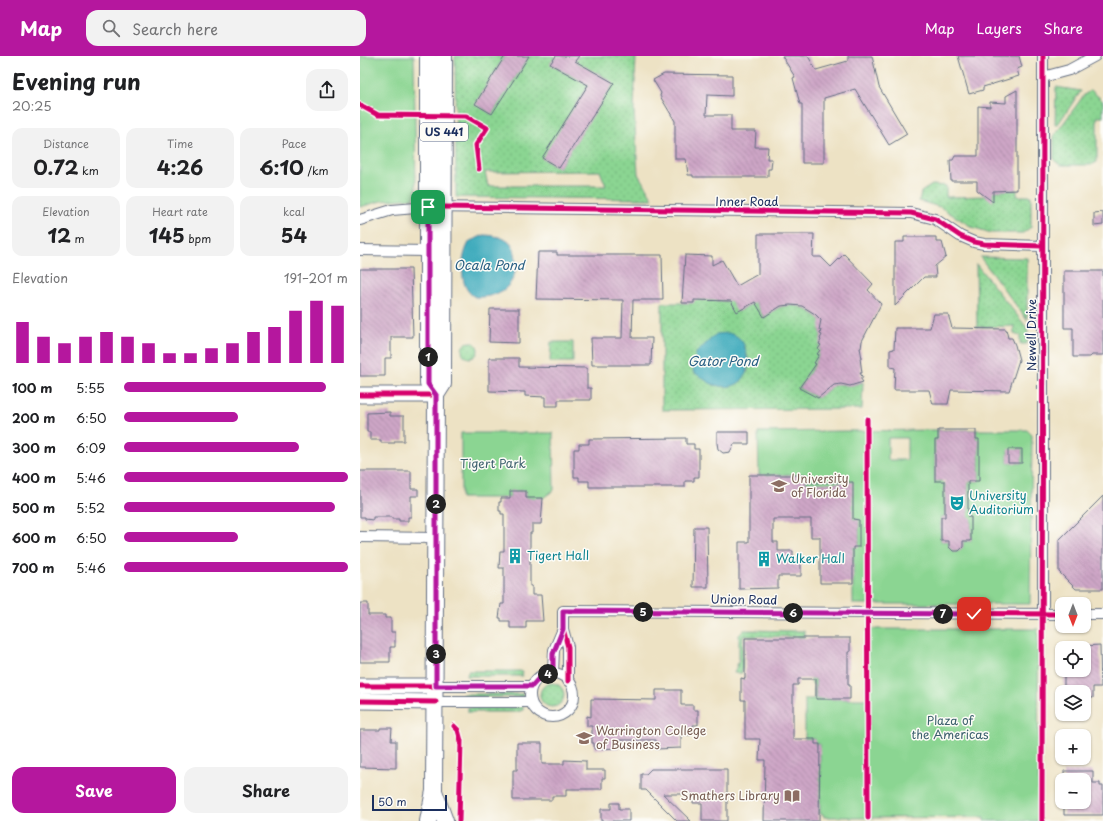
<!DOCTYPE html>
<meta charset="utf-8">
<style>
:root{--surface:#fff;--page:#f2f2f2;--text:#202124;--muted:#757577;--accent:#b5179e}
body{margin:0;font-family:"Playpen Sans",sans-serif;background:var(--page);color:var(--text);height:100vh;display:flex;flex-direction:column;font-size:15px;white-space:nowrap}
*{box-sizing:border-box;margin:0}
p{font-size:13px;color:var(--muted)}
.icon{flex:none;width:22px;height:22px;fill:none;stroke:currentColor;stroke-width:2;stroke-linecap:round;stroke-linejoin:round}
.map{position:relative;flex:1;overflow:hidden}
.drawer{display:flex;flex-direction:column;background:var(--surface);width:360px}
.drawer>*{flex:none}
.needle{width:26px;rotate:180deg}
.fabs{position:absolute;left:695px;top:541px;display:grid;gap:8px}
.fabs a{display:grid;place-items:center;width:36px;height:36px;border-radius:8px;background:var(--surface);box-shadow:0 1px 3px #0004;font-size:20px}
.scale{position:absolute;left:12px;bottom:10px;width:75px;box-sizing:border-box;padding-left:4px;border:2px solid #1b2f5e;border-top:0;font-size:11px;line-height:14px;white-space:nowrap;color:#1b2f5e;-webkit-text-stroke:3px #fdfcf7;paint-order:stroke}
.pin{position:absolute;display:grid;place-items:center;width:34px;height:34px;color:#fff;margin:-17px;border-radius:8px;box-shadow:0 2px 6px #0006}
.km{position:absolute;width:20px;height:20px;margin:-10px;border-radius:50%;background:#222;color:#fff;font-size:11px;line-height:20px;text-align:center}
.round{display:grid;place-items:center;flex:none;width:42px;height:42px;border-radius:12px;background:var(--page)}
.overview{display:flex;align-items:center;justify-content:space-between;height:68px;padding:0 12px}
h1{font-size:22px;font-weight:700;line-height:30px}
.stats{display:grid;grid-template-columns:repeat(3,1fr);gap:6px;height:68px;padding:4px 12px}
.stats div{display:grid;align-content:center;border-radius:10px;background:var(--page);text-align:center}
.stats b{font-size:20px;font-weight:700}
.stats small{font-size:11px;font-weight:400}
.stats p{font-size:11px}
.chart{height:112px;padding:8px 12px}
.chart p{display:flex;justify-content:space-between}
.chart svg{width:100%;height:72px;margin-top:4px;stroke:var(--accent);stroke-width:6}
.primary-button{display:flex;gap:8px;margin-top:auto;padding:8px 12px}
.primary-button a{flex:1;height:46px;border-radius:12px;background:var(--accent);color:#fff;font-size:16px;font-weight:700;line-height:46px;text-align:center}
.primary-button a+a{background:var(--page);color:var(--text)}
ul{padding:0 12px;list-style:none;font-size:13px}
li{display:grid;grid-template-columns:64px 48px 1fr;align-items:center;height:30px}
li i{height:10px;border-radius:5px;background:var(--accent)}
header{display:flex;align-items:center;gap:24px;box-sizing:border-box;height:56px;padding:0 20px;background:var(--accent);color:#fff}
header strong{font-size:19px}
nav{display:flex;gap:22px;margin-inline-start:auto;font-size:14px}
.search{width:280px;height:36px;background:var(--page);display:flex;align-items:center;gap:10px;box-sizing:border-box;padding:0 14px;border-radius:12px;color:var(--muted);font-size:15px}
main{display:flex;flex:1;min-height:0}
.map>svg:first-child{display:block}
</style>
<header>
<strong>Map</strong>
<div class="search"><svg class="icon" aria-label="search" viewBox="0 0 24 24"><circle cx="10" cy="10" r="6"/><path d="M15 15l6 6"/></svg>Search here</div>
<nav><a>Map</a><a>Layers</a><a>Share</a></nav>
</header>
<main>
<section class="drawer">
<div class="overview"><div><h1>Evening run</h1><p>20:25</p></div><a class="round"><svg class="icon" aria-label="share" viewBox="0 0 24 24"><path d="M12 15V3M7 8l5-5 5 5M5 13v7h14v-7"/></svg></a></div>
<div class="stats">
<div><p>Distance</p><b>0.72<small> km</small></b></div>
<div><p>Time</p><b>4:26</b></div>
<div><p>Pace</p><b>6:10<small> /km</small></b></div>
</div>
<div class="stats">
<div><p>Elevation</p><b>12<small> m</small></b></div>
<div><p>Heart rate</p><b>145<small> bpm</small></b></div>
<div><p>kcal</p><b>54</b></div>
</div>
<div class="chart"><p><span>Elevation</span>191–201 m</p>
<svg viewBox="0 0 160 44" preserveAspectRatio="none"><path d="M5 44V19M15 44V28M25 44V32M35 44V28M45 44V25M55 44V28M65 44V32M75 44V38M85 44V38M95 44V35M105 44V32M115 44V25M125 44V22M135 44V12M145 44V6M155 44V9"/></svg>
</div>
<ul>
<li><b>100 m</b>5:55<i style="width:90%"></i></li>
<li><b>200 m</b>6:50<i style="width:51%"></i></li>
<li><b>300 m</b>6:09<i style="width:78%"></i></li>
<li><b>400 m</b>5:46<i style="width:100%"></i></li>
<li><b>500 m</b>5:52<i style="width:94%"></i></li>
<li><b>600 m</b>6:50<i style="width:51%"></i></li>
<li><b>700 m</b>5:46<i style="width:100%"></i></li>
</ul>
<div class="primary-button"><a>Save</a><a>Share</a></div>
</section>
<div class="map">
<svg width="743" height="765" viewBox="0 0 743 765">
<defs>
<pattern id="grass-dots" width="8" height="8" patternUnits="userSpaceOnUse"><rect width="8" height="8" fill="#8bd592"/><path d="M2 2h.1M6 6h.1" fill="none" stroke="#77b780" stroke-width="1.8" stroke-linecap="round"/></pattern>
<pattern id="building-back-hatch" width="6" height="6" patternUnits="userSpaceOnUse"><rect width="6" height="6" fill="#cea6c6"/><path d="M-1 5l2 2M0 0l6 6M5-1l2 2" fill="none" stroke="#a688a4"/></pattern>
</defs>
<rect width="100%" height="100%" fill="#fdfcf7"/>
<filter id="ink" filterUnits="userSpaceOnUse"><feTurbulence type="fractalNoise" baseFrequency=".025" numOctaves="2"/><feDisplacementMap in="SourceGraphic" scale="8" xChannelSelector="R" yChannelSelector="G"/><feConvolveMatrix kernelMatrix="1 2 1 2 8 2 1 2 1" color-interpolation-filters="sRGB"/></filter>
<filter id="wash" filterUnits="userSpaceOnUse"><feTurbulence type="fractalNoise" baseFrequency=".012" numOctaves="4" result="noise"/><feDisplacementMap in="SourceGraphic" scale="16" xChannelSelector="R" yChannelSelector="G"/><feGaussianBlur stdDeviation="0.9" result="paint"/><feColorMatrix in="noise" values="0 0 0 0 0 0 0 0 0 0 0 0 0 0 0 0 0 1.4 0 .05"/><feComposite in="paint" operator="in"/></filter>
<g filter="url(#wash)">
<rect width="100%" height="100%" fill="#ede2c4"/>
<path fill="url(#grass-dots)" stroke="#538278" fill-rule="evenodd" d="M95,0H145L116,48L132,58L169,0H193L195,1L191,8L207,18L212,11L228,29L183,102L199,112L253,27L237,16L232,24L215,5L219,0H276L274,54L278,118L293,143L96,141ZM240,115L246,130H128L125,116Z
M696,31L721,35L698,68L695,69Z
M731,34L743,45V61H737V106L731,109H700L694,104V80L724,39Z
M572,129L586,130V141L626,140L633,135L657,134V140H671V171L663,177H631L612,171L580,151L559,145L561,136Z
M620,201L667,202V264Z
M616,208L668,273L667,288H660V280L654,278V270L617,271Z
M391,238L404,262C423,243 445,247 462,266C459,275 462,281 461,289C458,306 448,320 439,332L458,342L474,329L481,328L490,330L503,326L502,353L302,354V247H333L334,243L365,245L370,243L378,256L393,247ZM385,291L388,303V316L354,329L344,322Z
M191,286H213V306H190Z
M102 294a8 8 0 1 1 16 0a8 8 0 1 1-16 0Z
M384,574L444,575V581L383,580L382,617H374L379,604V579Z
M108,615H161L163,620H107Z
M180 639a12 12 0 1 1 24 0a12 12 0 1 1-24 0Z
M104,638H163V641H104L102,640Z
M108,651H163V654L157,656H108Z"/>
<path fill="#8bd592" stroke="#538278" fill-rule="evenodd" d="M0,0H54L56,140L54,142L21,145L0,151Z
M572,374H667L672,379L670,548H493V491L499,490V464L493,463L460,427H446V419H399L398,376ZM578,374H616V383L619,384V425H610L608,428V461L611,462V485H603V491L599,495H593L589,491V485H581V461H585V428L582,425H575V384H578ZM528,382H547V404H528ZM662,393V407H648V394Z
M101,377H193L194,434L183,442H166V435H150V442H101Z
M508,573H678L679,765H625V761L490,762V761H464L463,758H460V688H455V683H445V643H454V630L451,627V620L455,621L456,643H507Z"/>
<path fill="#3daabc" stroke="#2c6c8d" d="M124,179C146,180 157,186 156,210C154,233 136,242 115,241C97,232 101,198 110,185Z
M368,277C371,278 376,279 379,282C383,285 385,291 386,296C392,319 380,336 355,329C348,327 340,320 333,316L336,297L356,278Z"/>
<g id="blocks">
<path fill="url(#building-back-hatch)" d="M145,0H169L132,58L115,48Z
M196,0H219L215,5L254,27L199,112L182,102L228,29L190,8Z
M422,0H448L456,14L488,5V0H512L519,31L547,78L529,89L495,33L464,42V107H442V48H440L433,22L435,21Z
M598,0H659L662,11L657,13L659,20L623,31V34L609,38Z
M304,18L372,19V40L347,39L346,59H371V75H396L395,91H408L407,103H412L411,113H408V121H333V119H328L326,103H315V65L300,40L301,37L293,24Z
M657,34V134L633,135V146L617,134V125H591L590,104H593L595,100H618V50L630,51V46L646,47V40Z
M743,156V169L734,170V157Z
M398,178H454L453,201H461L471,211L484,198L513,228L508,234L521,248L502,285L501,292H500L502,302H500L502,317H500L503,322H500L503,326L490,330L481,328L474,329L458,342L439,332L456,308L454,307L459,299L457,298L460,294L458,293L461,289L459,288L461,284L460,283L462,279L460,278L461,274H459L461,264L455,258L442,250L430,249L421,250L404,261L395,246L377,256L371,245L334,244V247H322L325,199L352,200V209L362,204L377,230L398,218Z
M544,181H576V186H582L586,201L575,210L576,221H564L535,250V186H544Z
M178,196H197V199H302L303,244H273L272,282H292L291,309H232L231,282H262L263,244L176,243Z
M0,213H51L53,281H31V302H25V320H0Z
M704,215H743V299H732L730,301H713V272H704Z
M130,253H159V287L129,286Z
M574,258H588L592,272L646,273L648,282H652L655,289L659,304L649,335L591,334L588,348H573L569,334H534L535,312L530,311V294L534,293L535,272H570Z
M129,302H159V311L227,312V332H231V344H198V350H185V341L165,340V336L129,335Z
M30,356V360H44V385H35V387H21V384H10V376H7V357Z
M578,374H616V383H619V425H608V461H611V485H603V491L599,495H593L589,491V485H581V461H585V425H575V384H578Z
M357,376H389V388H374L370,396L363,397L358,393L357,387Z
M326,382V388H334V393H339V421H334V425H325V431H229V425H219V421H214V393H219V388H229V383Z
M648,393H662V407H648Z
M0,415H51V433H58V440H51V461H48V465H39V463H32V461H13V464L5,463V461H0Z
M389,419H446V427L493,426V463L499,464V491H493V527H460V481H451V463H413V486H418V495H433V505H441V520H418V532L379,533V486H389Z
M150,435H166V442H183L181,468H172V477H170V530H172V539H181L183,565H166V572H150V565H141V562H139L141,548H144V512H139L140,495H144V458H141V455H139V446H141V442H150Z
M743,440V533H716L699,516V484Z
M334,471H347L348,531H333Z
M0,547H8V559H25V562H31V576H35V591H30V606H0Z
M385,582H490V596H488V629H490V643H456V623H438V629H433V683H455V688H460L459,765H404L405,704H399L400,683H385V644H381V622L385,623Z
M740,589L741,631H733V642H724V636H704V614H724V590Z
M296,634H321V649H333V654H338V669H333L332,679H321V692L296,693V684H258L259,692L234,693V687H232V670H227V660L231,661V643L296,644Z
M20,672H32L31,685H36V712L0,711V674H20Z
M157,687H182V708H204V704L226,705V714H245V722H242V733H206V740H192V744H153V714H157Z
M291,713H367V765H342V747H333V738H303L331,765H317L286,734H281V718H286Z
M704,715H733V727H740V730H743V759H704V746H724V724H704Z
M251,747H259V753H269V765H241V753H251Z"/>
</g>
</g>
<g filter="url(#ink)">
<use href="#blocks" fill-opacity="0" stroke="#646e82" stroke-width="1"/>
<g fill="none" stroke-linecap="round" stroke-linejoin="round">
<defs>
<path id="street" d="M683,21L709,14L735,0
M0,164L32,154L68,151L551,157L575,163L600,180L614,186L624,188L682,190
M0,194L68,195
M0,481L76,482
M683,558V0
M724,558H743
M193,617L194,594L203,573
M170 639a22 22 0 1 1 44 0a22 22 0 1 1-44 0Z
M208,625V591L203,573V555L702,558
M76,630H172
M76,646H171"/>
<path id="secondary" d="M0,339H76
M0,630H76
M0,645L76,646"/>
<path id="primary" d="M68,0V328L76,339
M74,735L85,765
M68,765L74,735L76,339L83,328L84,0"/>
</defs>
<use href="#street" stroke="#646e82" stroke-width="12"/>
<use href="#secondary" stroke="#646e82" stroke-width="17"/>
<use href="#primary" stroke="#646e82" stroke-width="18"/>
<use href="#street" stroke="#fff" stroke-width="10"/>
<use href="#secondary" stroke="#fff" stroke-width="15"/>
<use href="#primary" stroke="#fff" stroke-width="16"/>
<defs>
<path id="cycleway" d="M0,49L18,59L106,60L127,72L116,89L119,113
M83,151L551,157L575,163L600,180L614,186L624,188L682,190
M0,339H76
M507,363L508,762
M208,625V591L203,573V555L702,558
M0,630H76
M0,645L76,646
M94,670L98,674L101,685L99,765
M682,765L683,0"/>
</defs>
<use href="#cycleway" stroke="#fdfcf7" stroke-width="8"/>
<use href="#cycleway" stroke="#d6006c" stroke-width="5"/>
</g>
</g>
<g fill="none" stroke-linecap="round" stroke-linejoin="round" filter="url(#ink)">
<defs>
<path id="route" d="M68,151V328L76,339V630H172L181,620L193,617V598L203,573V555L614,558"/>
</defs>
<use href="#route" stroke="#fff" stroke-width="8"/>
<use href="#route" stroke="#b5179e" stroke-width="5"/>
</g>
<defs>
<symbol id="university-bare" viewBox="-9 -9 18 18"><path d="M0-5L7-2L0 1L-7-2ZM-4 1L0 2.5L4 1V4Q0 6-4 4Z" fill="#8d6e63" stroke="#fdfcf7" stroke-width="2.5" paint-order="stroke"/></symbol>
<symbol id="theatre-bare" viewBox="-9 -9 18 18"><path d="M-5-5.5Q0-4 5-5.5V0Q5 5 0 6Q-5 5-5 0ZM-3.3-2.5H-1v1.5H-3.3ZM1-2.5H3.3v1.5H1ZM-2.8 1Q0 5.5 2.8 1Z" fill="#0f9aa8" stroke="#fdfcf7" stroke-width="2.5" paint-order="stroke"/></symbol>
<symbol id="building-bare" viewBox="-9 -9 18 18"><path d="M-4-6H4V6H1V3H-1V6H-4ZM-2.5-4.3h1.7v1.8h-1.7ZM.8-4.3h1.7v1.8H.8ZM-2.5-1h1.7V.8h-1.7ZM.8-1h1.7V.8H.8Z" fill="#0f9aa8" stroke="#fdfcf7" stroke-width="2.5" paint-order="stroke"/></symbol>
<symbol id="library-bare" viewBox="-9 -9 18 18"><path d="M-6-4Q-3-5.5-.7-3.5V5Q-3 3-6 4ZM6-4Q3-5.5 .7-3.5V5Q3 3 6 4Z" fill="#8d6e63" stroke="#fdfcf7" stroke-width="2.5" paint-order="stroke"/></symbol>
</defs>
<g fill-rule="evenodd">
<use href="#university-bare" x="408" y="419" width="22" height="22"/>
<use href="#theatre-bare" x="586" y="436" width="22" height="22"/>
<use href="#building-bare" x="144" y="489" width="22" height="22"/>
<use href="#building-bare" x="393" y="492" width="22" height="22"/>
<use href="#university-bare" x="213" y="671" width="22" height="22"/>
<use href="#library-bare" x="421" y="729" width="22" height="22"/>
</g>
<g text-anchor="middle" stroke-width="3" stroke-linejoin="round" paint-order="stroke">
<rect fill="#fdfcf7" stroke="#5f6c8c" stroke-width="1" x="60" y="67" width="48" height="18" rx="3"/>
<g font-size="11" font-weight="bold" fill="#1b2f5e">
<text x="84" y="80">US 441</text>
</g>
<g font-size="12" fill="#1b2f5e" stroke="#fdfcf7">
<text x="387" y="150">Inner Road</text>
<text transform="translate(672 279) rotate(-90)" y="4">Newell Drive</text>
<text transform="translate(384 544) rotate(1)" y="4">Union Road</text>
</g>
<g font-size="12" fill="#3d616e" stroke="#fdfcf7">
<text x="133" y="412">Tigert Park</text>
<text x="590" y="669">Plaza of<tspan x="590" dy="14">the Americas</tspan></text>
</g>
<g font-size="12" fill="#785e54" stroke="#fdfcf7" text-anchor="start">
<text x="431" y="427">University<tspan x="431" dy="14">of Florida</tspan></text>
<text x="236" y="679">Warrington College<tspan x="236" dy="14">of Business</tspan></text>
<text x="420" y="744" text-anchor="end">Smathers Library</text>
</g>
<g font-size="12" fill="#0d838f" stroke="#fdfcf7" text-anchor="start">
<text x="609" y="444">University<tspan x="609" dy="14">Auditorium</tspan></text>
<text x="167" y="504">Tigert Hall</text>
<text x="416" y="507">Walker Hall</text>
</g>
<g font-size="13" font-style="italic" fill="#296084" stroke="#fdfcf7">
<text x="129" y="214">Ocala Pond</text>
<text x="363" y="310">Gator Pond</text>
</g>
</g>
</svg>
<div class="fabs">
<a><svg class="needle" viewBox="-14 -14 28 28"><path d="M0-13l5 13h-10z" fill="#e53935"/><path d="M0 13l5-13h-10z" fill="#757577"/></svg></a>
<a><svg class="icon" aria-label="locate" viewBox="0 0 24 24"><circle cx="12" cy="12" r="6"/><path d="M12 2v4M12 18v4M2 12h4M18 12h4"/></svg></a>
<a><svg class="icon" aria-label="layers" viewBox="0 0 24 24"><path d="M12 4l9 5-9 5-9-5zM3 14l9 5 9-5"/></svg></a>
<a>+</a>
<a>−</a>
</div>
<div class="scale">50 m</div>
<div class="pin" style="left:68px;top:151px;background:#1e9e55"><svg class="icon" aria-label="arrive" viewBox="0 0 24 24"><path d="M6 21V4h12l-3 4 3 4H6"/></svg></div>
<div class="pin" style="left:614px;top:558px;background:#d93025"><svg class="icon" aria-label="check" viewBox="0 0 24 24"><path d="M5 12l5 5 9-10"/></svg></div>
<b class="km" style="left:68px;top:301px">1</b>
<b class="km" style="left:76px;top:448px">2</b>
<b class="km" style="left:76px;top:598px">3</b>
<b class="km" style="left:188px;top:618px">4</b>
<b class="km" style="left:283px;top:556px">5</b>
<b class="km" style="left:433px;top:557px">6</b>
<b class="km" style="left:583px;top:558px">7</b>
</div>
</main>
